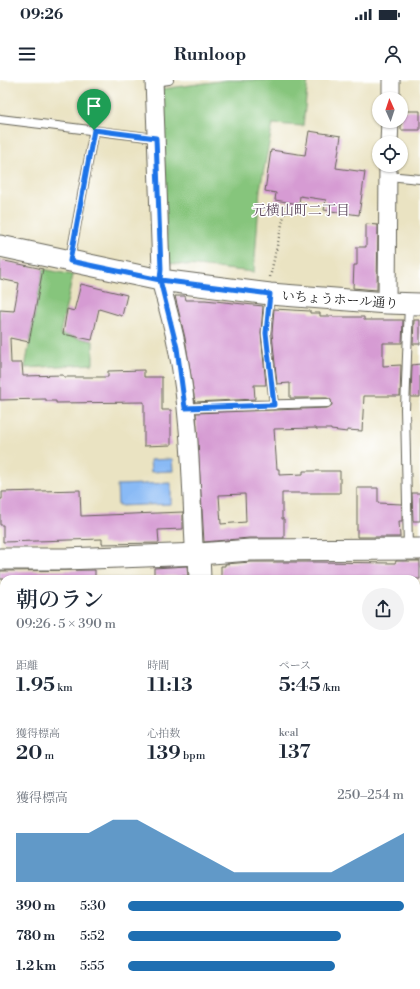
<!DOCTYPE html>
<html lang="ja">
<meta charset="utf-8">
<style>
:root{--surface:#fff;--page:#f2f2f3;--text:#1f2937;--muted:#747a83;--accent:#1f6fb2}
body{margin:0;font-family:"Libre Bodoni","Noto Serif JP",serif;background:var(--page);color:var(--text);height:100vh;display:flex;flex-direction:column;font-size:15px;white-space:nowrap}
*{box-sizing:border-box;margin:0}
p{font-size:13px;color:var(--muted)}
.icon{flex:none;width:22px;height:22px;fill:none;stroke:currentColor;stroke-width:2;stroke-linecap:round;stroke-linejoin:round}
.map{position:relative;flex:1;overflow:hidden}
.side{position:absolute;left:0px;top:495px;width:420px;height:414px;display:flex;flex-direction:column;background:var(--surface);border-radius:12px 12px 0 0;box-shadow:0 1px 3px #0004}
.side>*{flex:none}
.needle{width:26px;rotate:357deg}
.buttons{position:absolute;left:372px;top:12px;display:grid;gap:8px}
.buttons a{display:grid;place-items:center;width:36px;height:36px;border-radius:50%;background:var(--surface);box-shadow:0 1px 3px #0004;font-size:20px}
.pin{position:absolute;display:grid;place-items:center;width:34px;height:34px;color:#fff;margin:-41px -17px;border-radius:50% 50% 50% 0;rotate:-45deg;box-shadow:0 0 4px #0007}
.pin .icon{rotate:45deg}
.round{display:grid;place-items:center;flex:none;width:42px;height:42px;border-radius:21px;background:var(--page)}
.headline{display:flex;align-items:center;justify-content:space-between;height:68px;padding:0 16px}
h1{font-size:22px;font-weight:600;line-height:30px}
.stats{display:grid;grid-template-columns:repeat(3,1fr);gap:6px;height:68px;padding:4px 16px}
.stats div{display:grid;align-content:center}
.stats b{font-size:20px;font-weight:600}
.stats small{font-size:11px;font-weight:400}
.stats p{font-size:11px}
.chart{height:112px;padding:8px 16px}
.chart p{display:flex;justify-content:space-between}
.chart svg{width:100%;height:72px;margin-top:4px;fill:var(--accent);opacity:.7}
ul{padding:0 16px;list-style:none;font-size:13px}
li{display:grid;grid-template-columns:64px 48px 1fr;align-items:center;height:30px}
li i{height:10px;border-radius:5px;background:var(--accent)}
.status{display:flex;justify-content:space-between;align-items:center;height:28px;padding:0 20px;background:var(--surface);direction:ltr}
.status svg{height:11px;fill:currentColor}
header{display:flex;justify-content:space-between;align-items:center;height:52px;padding:0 16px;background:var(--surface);font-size:18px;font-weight:600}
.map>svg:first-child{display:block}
</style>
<div class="status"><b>09:26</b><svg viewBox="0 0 49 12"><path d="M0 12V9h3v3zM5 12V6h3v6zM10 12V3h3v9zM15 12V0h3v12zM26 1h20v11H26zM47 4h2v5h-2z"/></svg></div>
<header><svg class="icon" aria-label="menu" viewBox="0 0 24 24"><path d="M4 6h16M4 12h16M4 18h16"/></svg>Runloop<svg class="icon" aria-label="person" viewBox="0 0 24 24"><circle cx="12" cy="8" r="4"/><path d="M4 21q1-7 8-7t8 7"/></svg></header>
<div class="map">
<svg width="420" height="909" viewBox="0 0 420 909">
<rect width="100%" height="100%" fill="#fff"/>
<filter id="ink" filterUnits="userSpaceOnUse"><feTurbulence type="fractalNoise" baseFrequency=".025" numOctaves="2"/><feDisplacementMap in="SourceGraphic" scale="8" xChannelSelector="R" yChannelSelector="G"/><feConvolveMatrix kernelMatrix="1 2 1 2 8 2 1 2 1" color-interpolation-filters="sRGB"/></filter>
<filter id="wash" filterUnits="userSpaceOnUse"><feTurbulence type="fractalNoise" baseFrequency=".012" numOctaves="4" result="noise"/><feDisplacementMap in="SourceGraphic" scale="16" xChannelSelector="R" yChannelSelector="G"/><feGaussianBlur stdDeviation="0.9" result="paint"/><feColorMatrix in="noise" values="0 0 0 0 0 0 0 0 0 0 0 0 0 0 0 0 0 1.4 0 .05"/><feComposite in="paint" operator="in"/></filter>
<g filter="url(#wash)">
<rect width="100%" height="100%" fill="#eae3c2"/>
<path fill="#86c57c" stroke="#51704c" d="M227,0H308L303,46L273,44L260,109L254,192L167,183L162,9Z
M43,189L73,195L60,254L93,261V284L25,288Z"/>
<path fill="#89baf5" stroke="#526b88" d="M172,379L173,391L151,392L150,380Z
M171,403V424L118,426L117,405Z"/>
<g id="blocks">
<path fill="#d69bd3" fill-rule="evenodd" d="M401,31H420V50H401Z
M309,51L341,56L336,88L365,92L359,135L324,130L326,120L300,116L299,124L275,120L276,113L265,111L271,70L305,75Z
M366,144L378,145L377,210L353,208L354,185H357V167H366Z
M0,180L43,189L29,262L10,258L11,283H22L23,296L63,295L64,297H108V291L144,290V297H162V330H171V365L144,366V322L56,323V321H46V319L0,320V230L14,231L19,203L0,199Z
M81,204L127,215L122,236L99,229L92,260L63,254L67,229L74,231Z
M175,216H185L186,220H205L263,226L261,253L266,305H254L255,319L195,322L185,258Z
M274,229L310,231V233H320V236H333V237H364V240H403L402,263H383V286L401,285L400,316H364L362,351L347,350V352L331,350V349H316V348L274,349L277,389H279V395L303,394V391H340V413H282V439H284V458H249L204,462L196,333L327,328L332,325L331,320L327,318H290V303L277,304L272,253ZM245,414L246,442L221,444L219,415Z
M414,240H420V264H413Z
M420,284V317H411L412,285Z
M357,408H378V423L402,424V441H399L400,457H357Z
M80,410L81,436L183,432V449L158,450L159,463L102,464V459L3,462V445H0V419H2V412Z
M412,413H420V441H413Z
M396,481H420V499H221V486H225V484L251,482H315L395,483Z
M187,486L188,496H154V488Z
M95,490V499H0V491Z"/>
</g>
</g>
<g filter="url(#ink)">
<use href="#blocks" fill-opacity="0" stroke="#646256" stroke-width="1"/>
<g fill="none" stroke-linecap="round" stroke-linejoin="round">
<defs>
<path id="service" d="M154,2L169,0
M0,39L155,58
M388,96L420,99
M70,180L94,50
M270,214L266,253L274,325
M185,328L245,325L327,323
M408,469L405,329L409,224
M416,563H420
M0,569H4
M0,808H4
M58,905V909"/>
<path id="minor" d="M154,0L161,189L160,200C166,223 173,245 177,268C190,331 191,401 194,465L199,474
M391,19V0
M389,63L390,41
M387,223L388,85
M416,892H420
M0,895H4
M204,905V909
M379,909L380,905"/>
<path id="tertiary" d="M0,166L160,200L270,214L387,223L420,224
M199,474L200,499
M0,479H65L199,474L250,470L420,469"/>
<path id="trunk" d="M0,682H4
M416,682H420"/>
</defs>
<use href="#service" stroke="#646256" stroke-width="10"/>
<use href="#minor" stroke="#646256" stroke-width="19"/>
<use href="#tertiary" stroke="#646256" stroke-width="23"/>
<use href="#trunk" stroke="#646256" stroke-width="24"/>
<path stroke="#646256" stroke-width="2.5" stroke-dasharray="1 3" stroke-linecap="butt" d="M270,197L287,122
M416,661H420
M0,703H4"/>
<use href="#service" stroke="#fff" stroke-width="8"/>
<use href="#minor" stroke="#fff" stroke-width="17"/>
<use href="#tertiary" stroke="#fff" stroke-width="21"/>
<use href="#trunk" stroke="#fff" stroke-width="22"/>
</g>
</g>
<g fill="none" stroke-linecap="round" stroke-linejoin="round" filter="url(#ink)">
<defs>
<path id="route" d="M94,50L156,58L161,189L160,200L177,268L185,328L274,325L266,253L270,214L160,200L70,181L94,50"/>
</defs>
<use href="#route" stroke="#fff" stroke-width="8"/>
<use href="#route" stroke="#1a73e8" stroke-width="5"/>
</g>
<g text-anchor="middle" stroke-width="3" stroke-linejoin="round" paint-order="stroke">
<g font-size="13" fill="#1c1c1c" stroke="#fff">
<text transform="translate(340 219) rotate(4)" y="5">いちょうホール通り</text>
</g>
<g font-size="14" fill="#5d485c" stroke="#fff">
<text x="301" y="135">元横山町二丁目</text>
</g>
</g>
</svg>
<div class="buttons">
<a><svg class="needle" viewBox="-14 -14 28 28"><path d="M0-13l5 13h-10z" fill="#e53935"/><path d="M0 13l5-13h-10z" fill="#747a83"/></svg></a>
<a><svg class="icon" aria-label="locate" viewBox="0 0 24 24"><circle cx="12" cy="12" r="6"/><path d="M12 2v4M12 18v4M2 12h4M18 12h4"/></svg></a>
</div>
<div class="pin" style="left:94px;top:50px;background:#1e9e55"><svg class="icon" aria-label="arrive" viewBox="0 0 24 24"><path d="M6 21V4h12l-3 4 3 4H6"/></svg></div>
<section class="side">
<div class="headline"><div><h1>朝のラン</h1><p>09:26 · 5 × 390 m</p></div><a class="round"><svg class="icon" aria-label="share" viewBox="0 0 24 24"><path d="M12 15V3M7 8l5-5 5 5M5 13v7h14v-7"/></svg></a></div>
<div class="stats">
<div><p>距離</p><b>1.95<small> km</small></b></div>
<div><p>時間</p><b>11:13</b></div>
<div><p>ペース</p><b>5:45<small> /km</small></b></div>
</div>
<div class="stats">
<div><p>獲得標高</p><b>20<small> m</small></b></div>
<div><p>心拍数</p><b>139<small> bpm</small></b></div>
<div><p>kcal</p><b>137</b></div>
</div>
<div class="chart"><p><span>獲得標高</span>250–254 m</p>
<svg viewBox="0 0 160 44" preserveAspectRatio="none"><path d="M0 44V14L10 14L20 14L30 14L40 6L50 6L60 14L70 22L80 30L90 38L100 38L110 38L120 38L130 38L140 30L150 22L160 14V44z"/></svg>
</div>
<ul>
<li><b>390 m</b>5:30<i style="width:100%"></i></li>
<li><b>780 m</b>5:52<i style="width:77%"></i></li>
<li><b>1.2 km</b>5:55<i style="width:75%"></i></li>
</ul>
</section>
</div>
